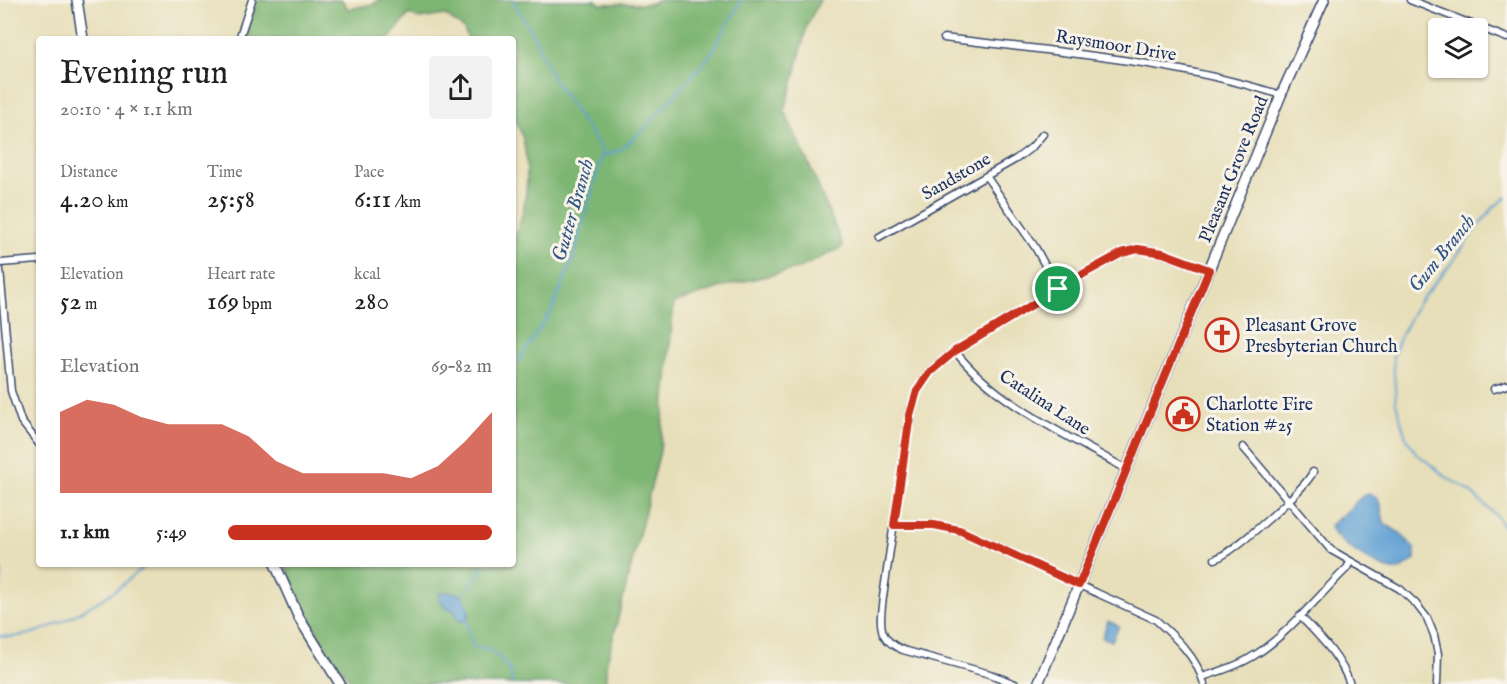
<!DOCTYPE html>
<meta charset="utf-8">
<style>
:root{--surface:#fff;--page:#f2f2f2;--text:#202124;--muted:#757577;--accent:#c8321e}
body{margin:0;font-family:"IM FELL English",serif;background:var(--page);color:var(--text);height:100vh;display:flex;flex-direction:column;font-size:22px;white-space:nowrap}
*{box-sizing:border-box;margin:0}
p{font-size:20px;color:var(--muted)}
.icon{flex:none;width:33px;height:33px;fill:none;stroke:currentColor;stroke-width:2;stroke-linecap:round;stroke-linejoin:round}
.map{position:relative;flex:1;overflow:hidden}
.sheet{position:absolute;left:36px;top:36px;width:480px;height:531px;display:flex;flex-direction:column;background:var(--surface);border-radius:6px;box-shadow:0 2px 4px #0004}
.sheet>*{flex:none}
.fabs{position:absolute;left:1428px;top:18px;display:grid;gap:12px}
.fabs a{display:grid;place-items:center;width:60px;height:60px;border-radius:6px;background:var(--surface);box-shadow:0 2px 4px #0004;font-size:30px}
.pin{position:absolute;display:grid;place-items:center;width:51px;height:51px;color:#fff;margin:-26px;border:3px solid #fff;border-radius:50%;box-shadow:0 2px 6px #0007}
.round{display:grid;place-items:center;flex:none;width:63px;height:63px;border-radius:6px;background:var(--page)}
.summary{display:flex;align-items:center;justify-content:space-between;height:102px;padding:0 24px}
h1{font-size:33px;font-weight:600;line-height:45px}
.metrics{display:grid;grid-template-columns:repeat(3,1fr);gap:9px;height:102px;padding:6px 24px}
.metrics div{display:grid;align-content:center}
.metrics b{font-size:26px;font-weight:600}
.metrics small{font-size:16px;font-weight:400}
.metrics p{font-size:16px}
.chart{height:168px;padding:12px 24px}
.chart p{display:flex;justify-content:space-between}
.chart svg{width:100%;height:108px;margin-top:6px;fill:var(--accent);opacity:.7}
ul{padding:0 24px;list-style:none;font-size:20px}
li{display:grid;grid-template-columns:96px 72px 1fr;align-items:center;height:45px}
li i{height:15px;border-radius:8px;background:var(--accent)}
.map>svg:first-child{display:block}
</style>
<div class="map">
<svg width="1507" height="684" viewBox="0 0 1507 684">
<rect width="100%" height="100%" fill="#f7f3e8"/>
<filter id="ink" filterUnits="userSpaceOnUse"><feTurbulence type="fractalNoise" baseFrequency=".0167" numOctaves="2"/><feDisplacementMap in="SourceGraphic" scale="12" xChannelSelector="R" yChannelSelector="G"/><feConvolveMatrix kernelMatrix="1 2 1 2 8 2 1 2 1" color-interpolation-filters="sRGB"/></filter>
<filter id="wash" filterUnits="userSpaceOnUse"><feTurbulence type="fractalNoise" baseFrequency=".008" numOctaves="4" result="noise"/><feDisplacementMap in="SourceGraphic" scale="24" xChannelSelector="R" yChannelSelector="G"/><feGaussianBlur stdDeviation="1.35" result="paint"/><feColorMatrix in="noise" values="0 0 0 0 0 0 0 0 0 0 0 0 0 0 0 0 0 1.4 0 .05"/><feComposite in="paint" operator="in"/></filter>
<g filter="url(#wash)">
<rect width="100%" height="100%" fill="#e7dfb9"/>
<path fill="#7db572" stroke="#4c7268" stroke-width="1.5" d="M258,0H342L348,9L374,4L378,0H596L600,4H650L657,0H820L807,25L793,83L784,110L812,171L843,247L797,269L728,285L674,303L660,451L606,666V684H353C325,649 300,606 285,564H513V239C528,209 530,172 523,139C520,129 514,119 513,109C510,86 513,61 513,39H468L464,29L445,15L419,19L409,14L389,39H244Z"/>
<path fill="#60a1d3" stroke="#3e6898" stroke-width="1.5" d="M1368,493C1383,496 1380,512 1385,524L1400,533L1415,549V559C1409,564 1402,570 1394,570C1380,571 1332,539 1330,526C1334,520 1340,518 1345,513C1354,506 1357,498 1368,493Z
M452,592L463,596C467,605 472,611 467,621H459L454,610L446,608L439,600L440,593Z
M1108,621L1119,626L1112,641L1102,637Z"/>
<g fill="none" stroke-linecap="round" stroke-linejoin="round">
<path stroke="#60a1d3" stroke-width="2" d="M513,0L534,36L553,79L603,151L573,259L552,310L517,363L513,364
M602,157L620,150L644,129L674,96L708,58L742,0
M1507,197L1494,207L1474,231L1454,260L1418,303L1401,335L1393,357L1396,403L1405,435L1416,453L1449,479L1467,489L1497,516L1507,534
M0,566L2,574L0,592
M462,597L485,564
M466,619L472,644L476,648H487L500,658L510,670L513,684
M0,636C35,642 87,609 116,590C127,582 137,571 149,564"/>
</g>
</g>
<g filter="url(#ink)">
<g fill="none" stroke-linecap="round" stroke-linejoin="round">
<defs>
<path id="street" d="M1410,0L1507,38
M944,38C1057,52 1171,60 1281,95
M239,39L252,0
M986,176L1035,247L1058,289
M879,237L1016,159L1032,147L1043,134
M0,263L39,260
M0,270L11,391L21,421L39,444
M955,351C996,404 1069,436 1126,469
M1494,389L1507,385
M1243,447L1331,550L1400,589L1416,604L1427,618L1434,635L1438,654L1437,684
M894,525H934L959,530L1156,620C1176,638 1197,657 1204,684
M1215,559C1232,554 1305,489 1313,472
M1300,616C1320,637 1340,656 1350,684
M1202,677C1218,672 1235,667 1250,658C1283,640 1319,595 1347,568L1350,562
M1015,684L990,674L903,650C876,639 880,622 883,597L910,415L917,391L930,371L955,351L996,326L1085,273L1130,250H1151L1209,270"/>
<path id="secondary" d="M77,0L83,39
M275,564L299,618L340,684
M1038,684L1281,95L1324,0"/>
</defs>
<use href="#street" stroke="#3a496c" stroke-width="9"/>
<use href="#secondary" stroke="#3a496c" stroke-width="12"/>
<use href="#street" stroke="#fff" stroke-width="6"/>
<use href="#secondary" stroke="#fff" stroke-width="9"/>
</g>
</g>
<g fill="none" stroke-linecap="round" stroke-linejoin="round" filter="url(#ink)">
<defs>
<path id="route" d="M1138,249L1163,253L1209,270L1079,585L959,530L934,525H894L910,415L917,391L930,372L955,351L1085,273L1122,253Z"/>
</defs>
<use href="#route" stroke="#fff" stroke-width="12"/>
<use href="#route" stroke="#c8321e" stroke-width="8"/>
</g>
<defs>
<symbol id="church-ring" viewBox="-11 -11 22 22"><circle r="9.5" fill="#f7f3e8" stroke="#c8321e" stroke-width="1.5"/><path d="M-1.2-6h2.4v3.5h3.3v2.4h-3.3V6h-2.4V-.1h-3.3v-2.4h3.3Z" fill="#c8321e"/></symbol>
<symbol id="civic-ring" viewBox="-11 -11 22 22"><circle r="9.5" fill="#f7f3e8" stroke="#c8321e" stroke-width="1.5"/><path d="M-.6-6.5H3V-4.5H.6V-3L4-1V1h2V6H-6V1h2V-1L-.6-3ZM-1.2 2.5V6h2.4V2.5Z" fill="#c8321e"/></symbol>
</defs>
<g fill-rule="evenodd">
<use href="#church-ring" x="1203" y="316" width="38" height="38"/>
<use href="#civic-ring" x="1164" y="395" width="38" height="38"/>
</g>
<g text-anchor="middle" stroke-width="6" stroke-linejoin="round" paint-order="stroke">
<g font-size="18" fill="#1b2f5e" stroke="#f7f3e8">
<text transform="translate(1116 45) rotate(9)" y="6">Raysmoor Drive</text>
<text transform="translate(1233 169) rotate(-68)" y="6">Pleasant Grove Road</text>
<text transform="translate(956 176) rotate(-30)" y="6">Sandstone</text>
<text transform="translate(1045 402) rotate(33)" y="6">Catalina Lane</text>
</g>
<g font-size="18" fill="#1b2f5e" stroke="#f7f3e8" text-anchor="start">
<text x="1245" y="331">Pleasant Grove<tspan x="1245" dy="21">Presbyterian Church</tspan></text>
<text x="1206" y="410">Charlotte Fire<tspan x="1206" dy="21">Station #25</tspan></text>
</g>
<g font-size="20" font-style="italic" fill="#335787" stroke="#f7f3e8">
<text transform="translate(572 210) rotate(-74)" y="7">Gutter Branch</text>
<text transform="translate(1441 253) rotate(-51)" y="7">Gum Branch</text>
</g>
</g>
</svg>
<div class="fabs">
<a><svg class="icon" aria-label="layers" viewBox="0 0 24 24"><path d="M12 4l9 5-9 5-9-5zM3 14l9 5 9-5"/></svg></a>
</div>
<div class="pin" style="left:1058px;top:289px;background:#1e9e55"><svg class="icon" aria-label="arrive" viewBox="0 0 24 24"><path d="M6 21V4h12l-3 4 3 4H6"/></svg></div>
<section class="sheet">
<div class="summary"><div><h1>Evening run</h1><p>20:10 · 4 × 1.1 km</p></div><a class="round"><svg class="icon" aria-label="share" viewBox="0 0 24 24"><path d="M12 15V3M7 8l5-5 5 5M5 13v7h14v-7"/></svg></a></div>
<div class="metrics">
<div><p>Distance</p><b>4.20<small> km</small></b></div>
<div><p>Time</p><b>25:58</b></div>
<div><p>Pace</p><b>6:11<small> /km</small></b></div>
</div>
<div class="metrics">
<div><p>Elevation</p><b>52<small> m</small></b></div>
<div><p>Heart rate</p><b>169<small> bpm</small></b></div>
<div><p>kcal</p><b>280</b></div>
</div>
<div class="chart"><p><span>Elevation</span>69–82 m</p>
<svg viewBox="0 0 160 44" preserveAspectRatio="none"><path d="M0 44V11L10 6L20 8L30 13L40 16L50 16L60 16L70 21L80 31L90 36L100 36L110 36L120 36L130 38L140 33L150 23L160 11V44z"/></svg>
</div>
<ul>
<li><b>1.1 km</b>5:49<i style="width:100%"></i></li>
</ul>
</section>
</div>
